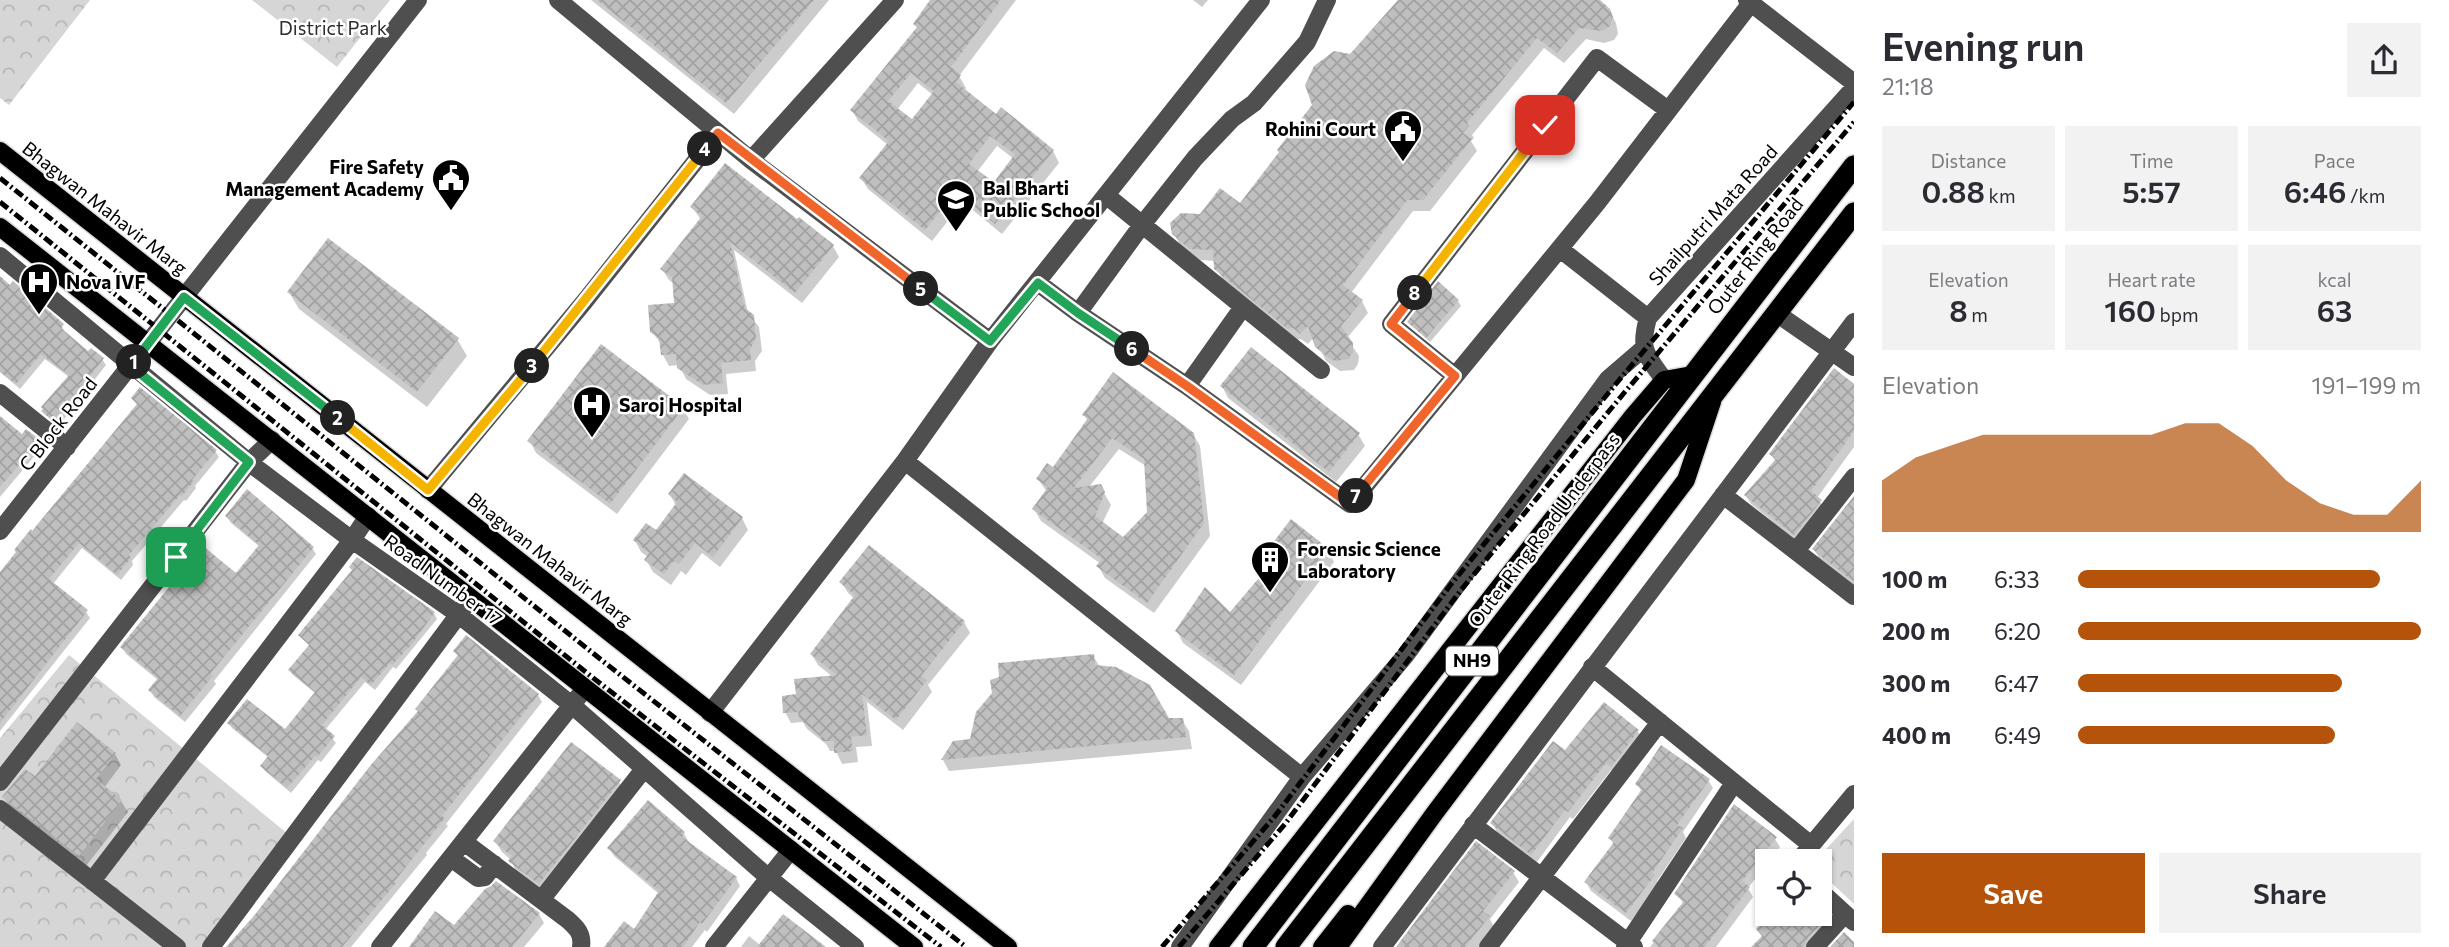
<!DOCTYPE html>
<meta charset="utf-8">
<style>
:root{--surface:#fff;--page:#f2f2f3;--text:#2b2b33;--muted:#7c7c81;--accent:#b45309}
body{margin:0;font-family:Commissioner,sans-serif;background:var(--page);color:var(--text);height:100vh;display:flex;flex-direction:column;font-size:26px;white-space:nowrap}
*{box-sizing:border-box;margin:0}
p{font-size:23px;color:var(--muted)}
.icon{flex:none;width:38px;height:38px;fill:none;stroke:currentColor;stroke-width:2;stroke-linecap:round;stroke-linejoin:round}
.map{position:relative;flex:1;overflow:hidden}
.panel{display:flex;flex-direction:column;background:var(--surface);width:595px}
.panel>*{flex:none}
.controls{position:absolute;left:1755px;top:849px;display:grid;gap:14px}
.controls a{display:grid;place-items:center;width:77px;height:77px;border-radius:0px;background:var(--surface);box-shadow:0 2px 5px #0004;font-size:35px}
.pin{position:absolute;display:grid;place-items:center;width:60px;height:60px;color:#fff;margin:-30px;border-radius:14px;box-shadow:0 4px 10px #0006}
.km{position:absolute;width:35px;height:35px;margin:-18px;border-radius:50%;background:#222;color:#fff;font-size:19px;line-height:35px;text-align:center}
.round{display:grid;place-items:center;flex:none;width:74px;height:74px;border-radius:0px;background:var(--page)}
.overview{display:flex;align-items:center;justify-content:space-between;height:119px;padding:0 28px}
h1{font-size:38px;font-weight:600;line-height:52px}
.figures{display:grid;grid-template-columns:repeat(3,1fr);gap:10px;height:119px;padding:7px 28px}
.figures div{display:grid;align-content:center;border-radius:0px;background:var(--page);text-align:center}
.figures b{font-size:30px;font-weight:600}
.figures small{font-size:19px;font-weight:400}
.figures p{font-size:19px}
.chart{height:196px;padding:14px 28px}
.chart p{display:flex;justify-content:space-between}
.chart svg{width:100%;height:126px;margin-top:7px;fill:var(--accent);opacity:.7}
.cta{display:flex;gap:14px;margin-top:auto;padding:14px 28px}
.cta a{flex:1;height:80px;border-radius:0px;background:var(--accent);color:#fff;font-size:28px;font-weight:600;line-height:80px;text-align:center}
.cta a+a{background:var(--page);color:var(--text)}
ul{padding:0 28px;list-style:none;font-size:23px}
li{display:grid;grid-template-columns:112px 84px 1fr;align-items:center;height:52px}
li i{height:18px;border-radius:9px;background:var(--accent)}
main{display:flex;flex:1;min-height:0}
.map>svg:first-child{display:block}
</style>
<main>
<div class="map">
<svg width="1854" height="947" viewBox="0 0 1854 947">
<defs>
<pattern id="park-crowns" width="20" height="18" patternUnits="userSpaceOnUse" patternTransform="scale(1.75)"><rect width="20" height="18" fill="#d6d6d6"/><path d="M2 6a3 3 0 1 1 6 0M12 15a3 3 0 1 1 6 0" fill="none" stroke="#b6b6b6"/></pattern>
<pattern id="building-cross-hatch" width="8" height="8" patternUnits="userSpaceOnUse" patternTransform="scale(1.75)"><rect width="8" height="8" fill="#bfbfbf"/><path d="M0 0l8 8M0 8l8-8" fill="none" stroke="#a2a2a2"/></pattern>
</defs>
<rect width="100%" height="100%" fill="#fff"/>
<path fill="url(#park-crowns)" d="M0,0H90L9,105L0,98Z
M252,0H390L337,67Z
M69,655L299,843L213,947H0V738Z
M1854,819V904L1820,872V861H1815Z"/>
<path fill="#0003" fill-rule="evenodd" d="M591,0H829L734,114Z
M933,0H1016L959,76L966,88L964,91L996,117L1053,151L1059,163L1002,234L963,202L932,241L868,189L861,178L888,145L858,121L852,110L918,29L915,24ZM918,83L933,95L912,122L897,110ZM997,146L1014,159L994,185L977,172Z
M1193,0H1208L1202,7Z
M1399,0H1595L1609,10L1616,23L1618,34L1614,40L1604,43L1586,39L1564,63L1544,48L1472,135L1474,138L1471,141L1477,151L1430,211H1413L1351,293L1362,301L1368,313L1347,338L1359,356L1358,364L1354,370L1340,371L1326,361L1314,337L1308,344L1301,339L1296,340L1223,280L1216,268L1215,261L1200,260L1181,246L1174,234L1201,216L1241,205L1351,56Z
M692,207L833,246L839,257L802,303L734,250L748,313L759,327L762,351L755,361L756,371L726,374L728,394L710,395L686,379L679,365L669,366L663,355L662,345L652,332L676,305L674,284L669,280L662,269L701,220Z
M0,278L62,326L65,333L88,354L102,359L106,365L58,427L43,411L69,377L45,359L20,389L0,372Z
M289,292L457,339L467,356L427,407L299,309Z
M1458,301L1461,306L1430,342L1409,322Z
M1222,386L1358,434L1365,446L1336,482L1228,398Z
M1854,386V447L1817,498L1825,509L1799,543L1751,504L1746,496L1775,461L1771,454Z
M133,398L215,451L219,457L195,486L196,488L186,501L184,500L132,561L133,565L121,580L82,548L53,584L86,612L90,618L0,731V578L33,533L138,406Z
M683,408L689,419L617,514L536,453L530,441Z
M1084,415L1193,434L1200,446L1210,536L1154,613L1105,578L1099,567L1101,564L1041,521L1034,509L1047,492L1038,479L1053,469L1088,421ZM1119,449L1146,466L1149,512L1123,540L1102,524L1111,505L1100,486L1089,487Z
M0,418L22,436L39,441L42,447L0,497Z
M670,494L742,518L748,530L720,567L702,553L686,575L681,571L671,585L653,572L646,560L648,557L641,552L635,540L656,532L676,506Z
M1854,499V585L1819,558L1814,549Z
M227,517L312,548L316,554L214,681L216,684L185,722L154,697L150,690L158,680L126,654L122,647L236,576L260,547L231,523Z
M1328,550L1334,562L1241,685L1183,643L1177,631L1231,615L1264,575L1258,565Z
M842,583L964,622L970,633L928,685L932,692L903,730L867,702L872,746L856,747L858,762L842,764L836,751H830L826,744L807,729L803,722L791,723L785,712L797,696L833,677L818,665L812,655L855,599L848,593Z
M434,613L437,619L396,669L393,667L375,690L365,682L325,730L336,743L321,762L318,760L291,793L265,771L262,766L269,758L232,728L229,723L285,732L316,694L293,675L290,670L310,646L300,636Z
M455,651L538,695L542,702L446,824L448,826L426,853L427,855L351,947H228L254,918L419,712L458,657Z
M1093,656L1100,667L1168,720H1182L1189,731L1192,749L949,771L943,760L954,742L971,740Z
M1604,705L1638,732L1643,740L1617,774L1611,770L1573,819L1570,817L1537,862L1497,832L1492,823L1565,753Z
M115,754L121,765L104,788L121,801L128,812L86,866L11,809L4,797L35,779Z
M1708,780L1713,788L1683,832L1686,838L1657,881L1658,885L1631,921L1591,891L1586,882L1614,845L1610,838L1642,792L1637,784Z
M619,782L626,793L546,894L516,872L511,860L502,852L495,841Z
M648,803L684,834L689,842L688,843L736,878L740,886L707,932L705,930L692,947H606L634,931L659,894L614,856L609,848Z
M1775,839L1780,847L1748,888L1753,897L1716,947H1650L1684,904L1676,894Z
M1513,872L1519,882L1490,919L1494,927L1478,947H1398Z
M539,914L544,923L524,947H411L455,928Z
M1773,914H1819L1829,925L1809,947H1754L1763,937L1758,929Z
M749,936L760,945L823,947H741Z"/>
<path fill="url(#building-cross-hatch)" fill-rule="evenodd" d="M597,0H814L726,103Z
M930,0H1001L951,67L961,75L956,82L996,114L1001,107L1054,150L995,224L956,192L925,230L859,178L889,141L850,110L917,27L913,24ZM911,73L934,91L912,119L888,101ZM990,136L1015,154L994,182L969,164Z
M1398,0H1600L1610,9L1613,17L1610,26L1602,31L1579,28L1557,53L1537,38L1467,123L1469,126L1463,133L1472,139L1423,200H1407L1343,285L1363,300L1341,326L1353,343V352L1348,359L1336,361L1330,359L1315,347L1308,326L1300,334L1293,328L1288,329L1214,269L1213,250L1190,249L1172,234L1170,223L1181,213L1200,214L1220,188L1240,203L1279,152L1277,150L1312,105L1305,85L1314,66L1334,51L1350,54Z
M725,163L797,219L799,217L834,245L795,293L730,242L745,308L754,315L756,339L750,349L751,360L721,363L723,383L703,385L677,368L676,354L661,355L659,338L650,332L648,305L674,303L672,277L660,269L702,216L690,207Z
M328,238L459,338L417,392L287,292Z
M0,276L10,285L13,281L49,311L64,324L61,328L88,351L91,348L104,358L54,422L41,411L43,409L41,407L69,375L41,354L16,384L0,372Z
M1438,281L1459,300L1426,338L1407,322Z
M601,344L684,407L610,504L527,441Z
M1251,347L1360,433L1329,472L1220,386Z
M1834,368L1854,384V431L1811,491L1822,500L1794,535L1744,495L1776,459L1769,454Z
M1113,372L1194,433L1204,523L1147,603L1096,566L1102,559L1032,509L1048,487L1036,479L1047,463L1053,467L1088,418L1082,415ZM1112,438L1144,459L1147,512L1123,537L1095,516L1105,492L1101,484L1074,488Z
M140,387L217,450L192,480L194,481L182,496L180,495L129,555L131,558L117,575L79,543L49,579L88,610L0,723V572L16,552L14,550L31,529L32,531L137,404L131,398Z
M0,416L22,434L26,429L40,440L0,487Z
M684,473L743,517L713,557L695,543L679,564L674,561L664,574L644,560L649,553L633,540L646,523L656,530L677,502L668,494Z
M247,489L314,547L210,674L213,676L180,716L148,690L158,678L120,647L170,586L169,585L203,546L236,573L259,545L225,516Z
M1854,496V582L1812,549Z
M1291,519L1329,549L1234,675L1175,631L1205,587L1230,612L1264,572L1256,565Z
M869,545L965,621L921,676L927,680L896,720L862,694L867,735L851,737L853,751L834,753V741H822L821,737L799,718L798,712L783,713L782,696L796,694L794,679L837,675L810,654L855,595L839,582Z
M357,557L435,612L411,645L392,665L390,663L371,685L361,677L322,725L335,736L317,757L315,756L287,788L260,766L268,756L227,723L247,699L285,729L315,692L288,670L309,645L298,635L352,570L349,567Z
M466,635L539,694L442,816L445,818L394,882L396,883L342,947H226L253,917L370,766L418,711L415,709L458,655L453,651Z
M1094,654L1095,665L1116,667L1150,685L1169,718H1183L1186,737L941,760L953,741L970,739L976,712L992,693L990,680L999,677L998,663Z
M1604,702L1639,730L1611,767L1606,763L1568,812L1565,810L1531,855L1490,823L1553,741L1565,750Z
M77,722L116,753L96,779L122,800L79,856L2,797L25,769L35,776Z
M571,742L621,780L539,884L508,861L512,856L493,841Z
M1661,745L1710,779L1677,825L1683,828L1652,873L1655,875L1626,913L1584,882L1614,842L1608,838L1642,789L1635,784Z
M648,800L685,832L682,837L737,877L702,924L700,922L683,947H604L624,921L634,929L659,891L607,848Z
M1734,804L1777,837L1742,881L1750,887L1705,947H1659L1652,941L1684,901L1674,894Z
M1476,841L1515,871L1483,911L1490,916L1465,947H1396Z
M496,881L540,913L512,947H409L435,911L454,925L485,889L491,886Z
M783,914L826,947H757Z
M1771,914H1822L1826,918L1807,939L1804,947H1751L1762,936L1756,929Z
M1844,932L1854,942V947H1830Z"/>
<g fill="none" stroke-linecap="round" stroke-linejoin="round">
<defs>
<path id="major" d="M0,151L1008,947
M0,227L914,947
M1218,947L1633,416L1664,380L1692,375
M1322,947L1348,914
M1338,947L1434,814L1686,480L1712,402"/>
<path id="highway" d="M1253,947L1854,166
M1286,947L1854,213"/>
</defs>
<use href="#major" stroke="#dbdbdb" stroke-width="21"/>
<use href="#highway" stroke="#dbdbdb" stroke-width="24"/>
<path stroke="#4f4f4f" stroke-width="18" d="M558,0L751,160L990,341
M1747,0L1854,83
M751,160L895,0
M1107,196L1321,370
M1560,249L1648,318
M0,256L255,467L352,540L459,615L573,706L769,878L855,947
M1038,283L1078,313
M1243,307L1187,386L1350,504L1597,203L1751,3
M1776,313L1854,367
M1455,376L1391,324L1597,58L1668,110
M1664,380C1646,354 1639,350 1648,318L1854,88
M1187,386L1078,313L1142,225L1195,158L1232,119L1254,103L1307,42L1327,0
M0,393L67,447
M905,461L1302,777
M428,490L585,301L718,133
M1723,495L1854,596
M0,531L418,0
M1796,551L1854,477
M1592,667L1811,845
M710,713L905,461L990,341L1261,0
M0,782L249,462L272,440
M0,809L177,947
M1473,825L1634,947
M464,842L568,920C577,928 583,934 581,947
M451,858L478,878L485,877L494,864
M1799,860L1854,794
M92,881L352,540L368,516
M1820,891L1854,922
M541,900L644,769
M211,947L465,606
M380,947L579,696
M714,947L791,850
M1180,947L1302,777L1405,656L1608,379L1644,348
M1382,947L1854,322
M1488,947L1660,722
M1625,947L1734,783
M1815,947L1845,914"/>
<use href="#major" stroke="#000" stroke-width="18"/>
<use href="#highway" stroke="#000" stroke-width="21"/>
<path stroke="#000" stroke-width="5" stroke-dasharray="10 3.5 2 3.5" stroke-linecap="butt" d="M0,178L604,662L966,947
M0,202L592,677L941,947
M1162,947L1275,816L1452,583L1615,385L1854,102
M1179,947L1285,824L1461,590L1624,393L1854,122"/>
</g>
<g fill="none" stroke-linecap="round" stroke-linejoin="round">
<defs>
<path id="split-1" d="M134,362L131,366L249,462L176,557"/>
<path id="split-2" d="M134,362L184,297L338,418"/>
<path id="split-3" d="M338,418L428,490L532,366"/>
<path id="split-4" d="M532,366L705,149"/>
<path id="split-5" d="M705,149L718,133L921,289"/>
<path id="split-6" d="M921,289L990,341L1038,283L1078,313L1132,349"/>
<path id="split-7" d="M1132,349L1187,386L1350,504L1356,496"/>
<path id="split-8" d="M1356,496L1455,376L1391,324L1415,293"/>
<path id="split-9" d="M1415,293L1545,125"/>
</defs>
<use href="#split-1" stroke="#fff" stroke-width="14"/>
<use href="#split-2" stroke="#fff" stroke-width="14"/>
<use href="#split-3" stroke="#fff" stroke-width="14"/>
<use href="#split-4" stroke="#fff" stroke-width="14"/>
<use href="#split-5" stroke="#fff" stroke-width="14"/>
<use href="#split-6" stroke="#fff" stroke-width="14"/>
<use href="#split-7" stroke="#fff" stroke-width="14"/>
<use href="#split-8" stroke="#fff" stroke-width="14"/>
<use href="#split-9" stroke="#fff" stroke-width="14"/>
<use href="#split-1" stroke="#22a559" stroke-width="9"/>
<use href="#split-2" stroke="#22a559" stroke-width="9"/>
<use href="#split-3" stroke="#f5b400" stroke-width="9"/>
<use href="#split-4" stroke="#f5b400" stroke-width="9"/>
<use href="#split-5" stroke="#f0652b" stroke-width="9"/>
<use href="#split-6" stroke="#22a559" stroke-width="9"/>
<use href="#split-7" stroke="#f0652b" stroke-width="9"/>
<use href="#split-8" stroke="#f0652b" stroke-width="9"/>
<use href="#split-9" stroke="#f5b400" stroke-width="9"/>
</g>
<defs>
<symbol id="civic-pin" viewBox="-11 -11 22 30"><path d="M0 17L-7.5 6A9.5 9.5 0 1 1 7.5 6Z" fill="#000" stroke="#fff"/><path d="M-.6-6.5H3V-4.5H.6V-3L4-1V1h2V6H-6V1h2V-1L-.6-3ZM-1.2 2.5V6h2.4V2.5Z" fill="#fff"/></symbol>
<symbol id="school-pin" viewBox="-11 -11 22 30"><path d="M0 17L-7.5 6A9.5 9.5 0 1 1 7.5 6Z" fill="#000" stroke="#fff"/><path d="M0-5L7-2L0 1L-7-2ZM-4 1L0 2.5L4 1V4Q0 6-4 4Z" fill="#fff"/></symbol>
<symbol id="hospital-pin" viewBox="-11 -11 22 30"><path d="M0 17L-7.5 6A9.5 9.5 0 1 1 7.5 6Z" fill="#000" stroke="#fff"/><path d="M-5-5h3v3.5h4V-5h3V5h-3V1.5h-4V5h-3Z" fill="#fff"/></symbol>
<symbol id="building-pin" viewBox="-11 -11 22 30"><path d="M0 17L-7.5 6A9.5 9.5 0 1 1 7.5 6Z" fill="#000" stroke="#fff"/><path d="M-4-6H4V6H1V3H-1V6H-4ZM-2.5-4.3h1.7v1.8h-1.7ZM.8-4.3h1.7v1.8H.8ZM-2.5-1h1.7V.8h-1.7ZM.8-1h1.7V.8H.8Z" fill="#fff"/></symbol>
</defs>
<g fill-rule="evenodd">
<use href="#civic-pin" x="1381" y="107" width="44" height="60"/>
<use href="#civic-pin" x="429" y="156" width="44" height="60"/>
<use href="#school-pin" x="934" y="177" width="44" height="60"/>
<use href="#hospital-pin" x="17" y="260" width="44" height="60"/>
<use href="#hospital-pin" x="570" y="383" width="44" height="60"/>
<use href="#building-pin" x="1248" y="538" width="44" height="60"/>
</g>
<g text-anchor="middle" stroke-width="5" stroke-linejoin="round" paint-order="stroke">
<rect fill="#fff" stroke="#4c4c4c" stroke-width="2" x="1446" y="646.5" width="52" height="29" rx="5"/>
<g font-size="18" font-weight="bold" fill="#000">
<text x="1472" y="667">NH9</text>
</g>
<g font-size="19" fill="#2d2d2d" stroke="#fff">
<text x="333" y="35">District Park</text>
</g>
<g font-size="19" font-weight="bold" fill="#000" stroke="#fff" text-anchor="start">
<text x="1376" y="136" text-anchor="end">Rohini Court</text>
<text x="424" y="174" text-anchor="end">Fire Safety<tspan x="424" dy="22">Management Academy</tspan></text>
<text x="983" y="195">Bal Bharti<tspan x="983" dy="22">Public School</tspan></text>
<text x="66" y="289">Nova IVF</text>
<text x="619" y="412">Saroj Hospital</text>
<text x="1297" y="556">Forensic Science<tspan x="1297" dy="22">Laboratory</tspan></text>
</g>
<g font-size="19" fill="#000" stroke="#fff">
<text transform="translate(105 208) rotate(38)" y="7">Bhagwan Mahavir Marg</text>
<text transform="translate(1713 215) rotate(-48)" y="7">Shailputri Mata Road</text>
<text transform="translate(1755 256) rotate(-52)" y="7">Outer Ring Road</text>
<text transform="translate(58 424) rotate(-52)" y="7">C Block Road</text>
<text transform="translate(1544 530) rotate(-53)" y="7">Outer Ring Road Underpass</text>
<text transform="translate(550 559) rotate(38)" y="7">Bhagwan Mahavir Marg</text>
<text transform="translate(443 580) rotate(36)" y="7">Road Number 17</text>
</g>
</g>
</svg>
<div class="controls">
<a><svg class="icon" aria-label="locate" viewBox="0 0 24 24"><circle cx="12" cy="12" r="6"/><path d="M12 2v4M12 18v4M2 12h4M18 12h4"/></svg></a>
</div>
<div class="pin" style="left:176px;top:557px;background:#1e9e55"><svg class="icon" aria-label="arrive" viewBox="0 0 24 24"><path d="M6 21V4h12l-3 4 3 4H6"/></svg></div>
<div class="pin" style="left:1545px;top:125px;background:#d93025"><svg class="icon" aria-label="check" viewBox="0 0 24 24"><path d="M5 12l5 5 9-10"/></svg></div>
<b class="km" style="left:134px;top:362px">1</b>
<b class="km" style="left:338px;top:418px">2</b>
<b class="km" style="left:532px;top:366px">3</b>
<b class="km" style="left:705px;top:149px">4</b>
<b class="km" style="left:921px;top:289px">5</b>
<b class="km" style="left:1132px;top:349px">6</b>
<b class="km" style="left:1356px;top:496px">7</b>
<b class="km" style="left:1415px;top:293px">8</b>
</div>
<section class="panel">
<div class="overview"><div><h1>Evening run</h1><p>21:18</p></div><a class="round"><svg class="icon" aria-label="share" viewBox="0 0 24 24"><path d="M12 15V3M7 8l5-5 5 5M5 13v7h14v-7"/></svg></a></div>
<div class="figures">
<div><p>Distance</p><b>0.88<small> km</small></b></div>
<div><p>Time</p><b>5:57</b></div>
<div><p>Pace</p><b>6:46<small> /km</small></b></div>
</div>
<div class="figures">
<div><p>Elevation</p><b>8<small> m</small></b></div>
<div><p>Heart rate</p><b>160<small> bpm</small></b></div>
<div><p>kcal</p><b>63</b></div>
</div>
<div class="chart"><p><span>Elevation</span>191–199 m</p>
<svg viewBox="0 0 160 44" preserveAspectRatio="none"><path d="M0 44V26L10 18L20 14L30 10L40 10L50 10L60 10L70 10L80 10L90 6L100 6L110 14L120 26L130 34L140 38L150 38L160 26V44z"/></svg>
</div>
<ul>
<li><b>100 m</b>6:33<i style="width:88%"></i></li>
<li><b>200 m</b>6:20<i style="width:100%"></i></li>
<li><b>300 m</b>6:47<i style="width:77%"></i></li>
<li><b>400 m</b>6:49<i style="width:75%"></i></li>
</ul>
<div class="cta"><a>Save</a><a>Share</a></div>
</section>
</main>
